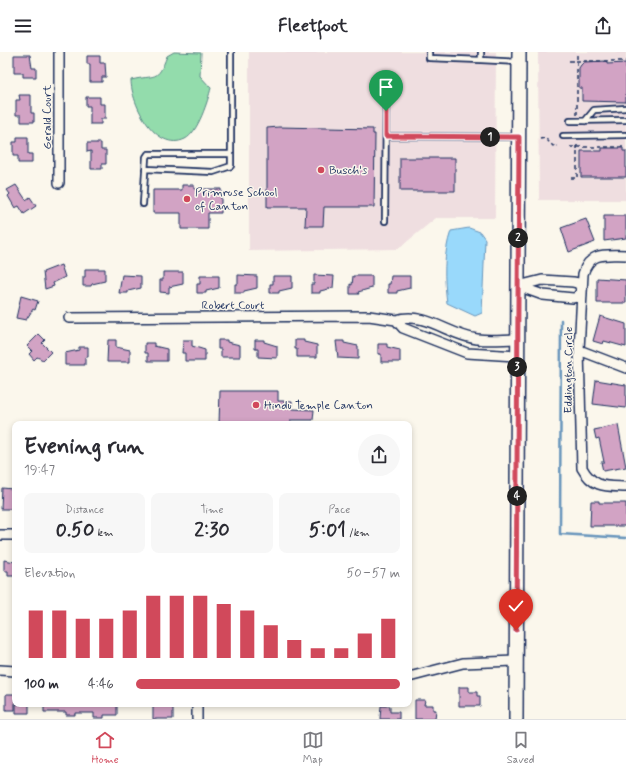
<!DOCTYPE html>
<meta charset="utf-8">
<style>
:root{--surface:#fff;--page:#f7f7f7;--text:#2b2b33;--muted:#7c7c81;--line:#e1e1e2;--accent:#d1495b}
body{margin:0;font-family:Mynerve,sans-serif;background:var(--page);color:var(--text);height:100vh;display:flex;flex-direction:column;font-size:15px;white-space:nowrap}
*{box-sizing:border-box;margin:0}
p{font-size:13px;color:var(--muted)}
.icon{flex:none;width:22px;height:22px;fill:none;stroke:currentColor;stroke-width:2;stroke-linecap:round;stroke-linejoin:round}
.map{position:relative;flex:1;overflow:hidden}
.sheet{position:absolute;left:12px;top:369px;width:400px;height:286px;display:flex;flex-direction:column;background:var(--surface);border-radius:8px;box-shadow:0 2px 6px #0003}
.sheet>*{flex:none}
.pin{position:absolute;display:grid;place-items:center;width:34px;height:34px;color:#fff;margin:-41px -17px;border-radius:50% 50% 50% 0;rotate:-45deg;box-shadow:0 0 4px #0007}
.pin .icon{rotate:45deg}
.km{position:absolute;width:20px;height:20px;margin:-10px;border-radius:50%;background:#222;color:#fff;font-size:11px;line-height:20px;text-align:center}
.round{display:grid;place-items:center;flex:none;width:42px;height:42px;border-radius:21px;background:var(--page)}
.summary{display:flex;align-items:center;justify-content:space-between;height:68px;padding:0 12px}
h1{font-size:22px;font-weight:700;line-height:30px}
.figures{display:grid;grid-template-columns:repeat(3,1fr);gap:6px;height:68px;padding:4px 12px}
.figures div{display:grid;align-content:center;border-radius:8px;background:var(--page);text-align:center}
.figures b{font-size:20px;font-weight:700}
.figures small{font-size:11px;font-weight:400}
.figures p{font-size:11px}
.chart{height:112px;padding:8px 12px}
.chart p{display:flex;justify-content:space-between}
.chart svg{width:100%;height:72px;margin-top:4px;stroke:var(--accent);stroke-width:6}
ul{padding:0 12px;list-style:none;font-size:13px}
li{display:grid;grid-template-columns:64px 48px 1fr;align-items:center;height:30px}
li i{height:10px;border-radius:5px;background:var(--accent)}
header{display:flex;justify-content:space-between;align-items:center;height:52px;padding:0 12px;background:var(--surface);font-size:18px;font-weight:700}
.menu{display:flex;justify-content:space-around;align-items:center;height:56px;border-top:1px solid var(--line);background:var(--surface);font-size:11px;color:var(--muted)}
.menu a{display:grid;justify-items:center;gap:2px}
.menu .current{color:var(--accent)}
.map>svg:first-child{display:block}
</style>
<header><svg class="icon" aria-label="menu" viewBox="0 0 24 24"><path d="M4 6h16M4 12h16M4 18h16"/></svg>Fleetfoot<svg class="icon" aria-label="share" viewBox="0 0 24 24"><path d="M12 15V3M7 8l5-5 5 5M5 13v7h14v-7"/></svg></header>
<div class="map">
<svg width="626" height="667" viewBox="0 0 626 667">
<rect width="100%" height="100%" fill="#fbf7ec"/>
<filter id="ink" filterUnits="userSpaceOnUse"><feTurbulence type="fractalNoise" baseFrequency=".025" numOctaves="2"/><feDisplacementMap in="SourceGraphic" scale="8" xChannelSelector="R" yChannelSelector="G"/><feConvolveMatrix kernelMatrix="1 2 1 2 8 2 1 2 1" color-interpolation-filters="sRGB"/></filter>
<g filter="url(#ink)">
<path fill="#efdee0" d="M249,0H496L495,166H436L398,197L249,199Z
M538,0H626V148H539Z"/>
<path fill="#93dcac" stroke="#578685" d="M174,0L201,1L200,24L211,36C208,48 198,81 185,87C156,101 131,52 131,28C156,22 157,31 167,4Z"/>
<path fill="#99d9fb" stroke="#6795bc" d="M469,176L480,180L485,187L482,261L475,264L447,251C444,227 443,202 451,179Z"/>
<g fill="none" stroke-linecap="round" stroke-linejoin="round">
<path stroke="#6795bc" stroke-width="2.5" d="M561,268L560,482L626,486"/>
</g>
<path fill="#d2a3c4" stroke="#1b2f5e" d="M14,3H30L32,16H36V25H23V21H14Z
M87,4H100V11H105L106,25H102V30H90V12H87Z
M607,9V12L626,11V50L582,49V36H579V16L581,13L584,10Z
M19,43H31V61H34V70H21V63H16V48H20Z
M86,45H100V52H105V67H101V72H90V54H86Z
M279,75L373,77V82H375L374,155H324L323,174H305L306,155H267V76Z
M17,85H28V102H32V111H18V104H13V90H17Z
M87,91H101V98H106V112H102V117H91V99L87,100Z
M602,96H623V99H626V125H581V99H602Z
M400,106H455V139H400Z
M16,133L26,148L30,145L36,154L24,162L19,154L15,156L8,144L10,142L7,138Z
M182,133H194V137H221V161H208V177H181V161H153V138H182Z
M604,164H626V186L604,189Z
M586,167L595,190L569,200L561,176Z
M61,213L65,225L53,231L54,234L45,237L43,220Z
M85,217H105V229L92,232L91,234H83V225H85Z
M163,220H183V232L169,235V241L160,240V228H163Z
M122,223L141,224V236L128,239V241H119Z
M238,223L257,224V236L244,239V241H235V232H238Z
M314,223L334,224L333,236L320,239V241H311V232H314Z
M200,224H219V236L206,239V241H197V232H200Z
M273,224H292V236L279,239V241H270V232H273Z
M353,224H372V236L358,240L359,242H350V232L352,233Z
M391,224H410V236L397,239V241H388V232H390Z
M597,226L626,228V251H597Z
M21,244L38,249L35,258L33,257L26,268L16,266Z
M600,264L626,272V295L604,289L603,292L593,289Z
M39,282L45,288L42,291L51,300L43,308L37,305L34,308L29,302L32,299L27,294Z
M108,288H116V295L130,298V310H107Z
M183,288H192V294L205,298V309H185V301H182Z
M218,288H227V290L240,293V305H221V297H218Z
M255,288H264V290L277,294V306L258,305V297H255Z
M295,288H304V290L317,293V305H297V297H295Z
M336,289H344V291L358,294V307L338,306Z
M145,291H154V294L167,297V309H148V301H145Z
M378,292H387V295L400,298V310H381V302H378Z
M79,295H88V305H85V313H65V301L79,298Z
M596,328L626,333V356L593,352Z
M220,339H278V349H292V357L314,358L313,368H291V372H219Z
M618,373L626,415L603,419L601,410H604L599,386L596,387L594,378Z
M2,436L13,437L15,457H1Z
M591,449H599V451H626V474H590Z
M4,508L15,510V524H8V519H4Z
M459,635H469V640H477V644H480V654H459Z
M6,642H15V658H6Z
M415,648H425L424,653H433V658H436L435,667H415Z
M16,652H29V661H16Z
M44,652H117V663H104V666H94V661H75V663H66V660H44Z
M153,652H173V667H153Z
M381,654H390V660H399V667H380Z"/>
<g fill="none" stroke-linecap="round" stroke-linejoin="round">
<defs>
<path id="lane" d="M429,0V6L481,8
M481,0V8L518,10
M570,69L626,68
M585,69L594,58L626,56
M386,84L517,85
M563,84L626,83
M145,117L213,120L231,114V102
M143,152L146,105L148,102H231V0
M385,169L386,46"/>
<path id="street" d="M59,131V0
M626,203C606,203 590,199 583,222L579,298L582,416C593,436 606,434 626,435
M542,228L573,230L578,231L582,238L577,245L573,246L543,243L518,234Z
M69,266L369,264L396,268
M579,298L626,316
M517,304L467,301L403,276L396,268C425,259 448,283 477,287C490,289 504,287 517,287
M0,483H15
M0,618L15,619
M409,625L463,611L516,609
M197,667V652"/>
<path id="secondary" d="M516,667L519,0"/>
</defs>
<use href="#lane" stroke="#1b2f5e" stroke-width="8"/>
<use href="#street" stroke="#1b2f5e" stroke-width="12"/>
<use href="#secondary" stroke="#1b2f5e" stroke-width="16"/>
<path stroke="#1b2f5e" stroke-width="1.5" stroke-dasharray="4 3" stroke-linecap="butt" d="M569,9H626
M577,63V1
M540,87L545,86L553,94H558
M570,95H626
M571,126H577V90"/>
<use href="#lane" stroke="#fbf7ec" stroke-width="4.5"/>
<use href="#street" stroke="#fbf7ec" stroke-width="9"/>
<use href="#secondary" stroke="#fbf7ec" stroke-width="13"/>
</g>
</g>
<g fill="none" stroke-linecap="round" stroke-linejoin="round" filter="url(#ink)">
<defs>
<path id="route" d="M386,59V84L519,85L516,578"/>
</defs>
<use href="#route" stroke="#fff" stroke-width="8"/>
<use href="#route" stroke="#d1495b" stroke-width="5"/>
</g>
<g fill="#d1495b" stroke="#fbf7ec" stroke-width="1.5">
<circle cx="321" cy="118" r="4"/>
<circle cx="187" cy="147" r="4"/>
<circle cx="256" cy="353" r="4"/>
</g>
<g text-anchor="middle" stroke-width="3" stroke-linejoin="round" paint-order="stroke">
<g font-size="12" fill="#1b2f5e" stroke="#fbf7ec">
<text transform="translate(47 65) rotate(-90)" y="4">Gerald Court</text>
<text x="233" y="257">Robert Court</text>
<text transform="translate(568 318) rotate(-90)" y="4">Eddington Circle</text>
</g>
<g font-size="12" fill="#1b2f5e" stroke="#fbf7ec" text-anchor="start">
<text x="329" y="122">Busch's</text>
<text x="195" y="144">Primrose School<tspan x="195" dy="14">of Canton</tspan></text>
<text x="264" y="357">Hindu Temple Canton</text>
</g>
</g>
</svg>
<div class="pin" style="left:386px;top:59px;background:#1e9e55"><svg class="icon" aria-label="arrive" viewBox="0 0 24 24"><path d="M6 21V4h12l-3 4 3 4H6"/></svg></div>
<div class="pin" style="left:516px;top:578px;background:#d93025"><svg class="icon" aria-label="check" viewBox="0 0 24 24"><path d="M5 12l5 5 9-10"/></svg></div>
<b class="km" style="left:490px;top:85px">1</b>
<b class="km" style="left:518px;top:186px">2</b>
<b class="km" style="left:517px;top:315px">3</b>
<b class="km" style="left:517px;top:444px">4</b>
<section class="sheet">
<div class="summary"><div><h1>Evening run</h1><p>19:47</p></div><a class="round"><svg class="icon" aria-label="share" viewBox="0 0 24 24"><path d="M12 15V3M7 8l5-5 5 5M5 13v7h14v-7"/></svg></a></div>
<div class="figures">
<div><p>Distance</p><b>0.50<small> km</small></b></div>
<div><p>Time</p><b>2:30</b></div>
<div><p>Pace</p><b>5:01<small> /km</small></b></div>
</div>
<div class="chart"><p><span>Elevation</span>50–57 m</p>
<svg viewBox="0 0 160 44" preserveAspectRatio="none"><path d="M5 44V15M15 44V15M25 44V20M35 44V20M45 44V15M55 44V6M65 44V6M75 44V6M85 44V11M95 44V15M105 44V24M115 44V33M125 44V38M135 44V38M145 44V29M155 44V20"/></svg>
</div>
<ul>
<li><b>100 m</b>4:46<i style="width:100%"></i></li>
</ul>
</section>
</div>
<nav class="menu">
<a class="current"><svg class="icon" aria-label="home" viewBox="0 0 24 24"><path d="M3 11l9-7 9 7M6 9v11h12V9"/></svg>Home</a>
<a><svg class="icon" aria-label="map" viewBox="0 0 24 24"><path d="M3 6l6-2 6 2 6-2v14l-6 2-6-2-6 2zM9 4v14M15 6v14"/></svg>Map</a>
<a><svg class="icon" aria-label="saved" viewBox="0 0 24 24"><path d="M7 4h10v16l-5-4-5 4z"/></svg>Saved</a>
</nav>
